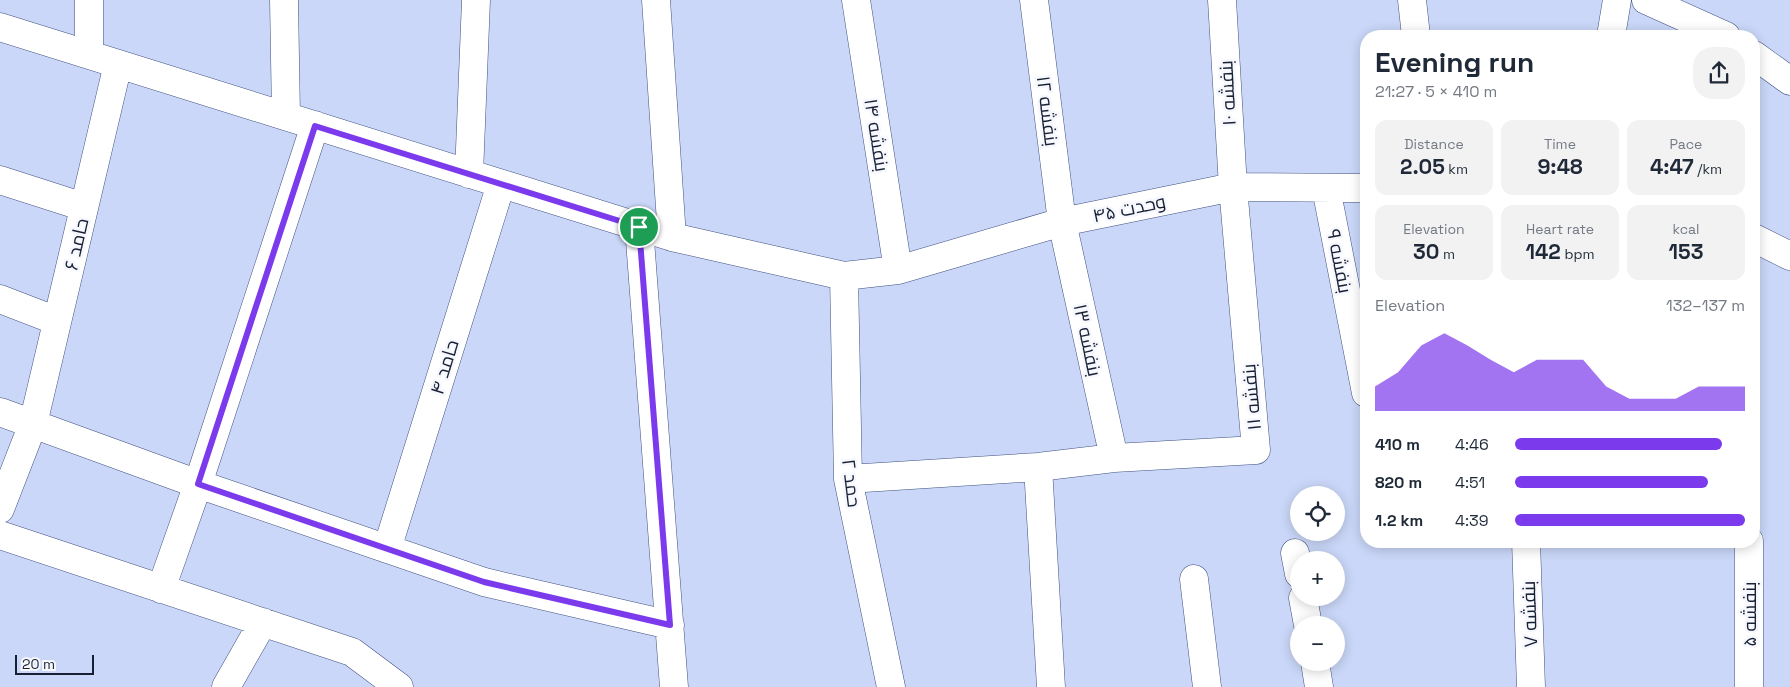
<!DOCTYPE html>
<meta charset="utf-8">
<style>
:root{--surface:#fff;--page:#f2f2f3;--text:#1f2937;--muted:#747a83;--accent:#7c3aed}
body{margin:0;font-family:"Space Grotesk",Cairo,sans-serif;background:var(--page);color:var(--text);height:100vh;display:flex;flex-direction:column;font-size:19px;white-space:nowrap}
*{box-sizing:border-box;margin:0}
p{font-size:16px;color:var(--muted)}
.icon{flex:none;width:28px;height:28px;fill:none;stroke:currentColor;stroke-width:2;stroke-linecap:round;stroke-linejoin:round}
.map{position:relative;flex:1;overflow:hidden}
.sheet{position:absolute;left:1360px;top:30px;width:400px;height:518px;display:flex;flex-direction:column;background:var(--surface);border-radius:20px;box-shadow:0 2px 12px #0003}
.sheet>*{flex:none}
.controls{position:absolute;left:1290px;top:486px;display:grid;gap:10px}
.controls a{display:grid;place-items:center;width:55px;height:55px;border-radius:50%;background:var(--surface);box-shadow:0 2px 12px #0003;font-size:25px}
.scale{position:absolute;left:15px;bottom:12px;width:79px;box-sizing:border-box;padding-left:5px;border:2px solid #182034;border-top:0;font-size:14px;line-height:18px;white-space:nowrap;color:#182034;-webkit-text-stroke:4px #f6f8fe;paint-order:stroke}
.pin{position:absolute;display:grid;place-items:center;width:42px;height:42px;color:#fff;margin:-21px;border:2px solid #fff;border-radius:50%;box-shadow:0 1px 5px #0007}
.round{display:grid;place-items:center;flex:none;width:52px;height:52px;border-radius:20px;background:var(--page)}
.summary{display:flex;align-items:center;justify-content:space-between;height:85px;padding:0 15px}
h1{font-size:28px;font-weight:700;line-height:38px}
.stats{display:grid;grid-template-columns:repeat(3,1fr);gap:8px;height:85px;padding:5px 15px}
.stats div{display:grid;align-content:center;border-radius:12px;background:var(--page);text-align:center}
.stats b{font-size:21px;font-weight:700}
.stats small{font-size:14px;font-weight:400}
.stats p{font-size:14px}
.chart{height:140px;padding:10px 15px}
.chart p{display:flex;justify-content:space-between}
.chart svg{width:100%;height:90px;margin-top:5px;fill:var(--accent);opacity:.7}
ul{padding:0 15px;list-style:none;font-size:16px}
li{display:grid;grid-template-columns:80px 60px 1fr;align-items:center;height:38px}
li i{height:12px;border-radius:6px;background:var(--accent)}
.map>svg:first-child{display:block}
</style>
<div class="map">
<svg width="1790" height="687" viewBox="0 0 1790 687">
<rect width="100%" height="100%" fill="#cad7f8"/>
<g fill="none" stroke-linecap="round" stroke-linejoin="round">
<defs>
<path id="minor" d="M89,0V54
M284,0L286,116
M656,0L672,237
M856,0L898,270
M1034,0L1062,222L1114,458
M1412,0L1416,36
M1646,0L1726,36
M0,27L672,237L844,276L898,270L1062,222L1233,187L1366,188
M1611,36L1617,0
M1754,55L1790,81
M469,174L476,0
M0,180L84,207
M1326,188L1366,393
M639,227L674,687
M1754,238L1790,256
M844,276L848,479L891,687
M0,299L57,321
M0,412L198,484L484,582L670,625
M1038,467L1051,687
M848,479L1038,467L1114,458L1256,450L1233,187L1222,0
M0,509L33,424L118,64
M0,535L352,652L399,687
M1526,541L1531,687
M1749,541V687
M387,549L501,184
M1295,553L1299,574
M1194,579L1207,687
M161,589L198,484L315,125
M1303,598L1308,625
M1315,662L1319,687
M226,687L263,622"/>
</defs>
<use href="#minor" stroke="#405180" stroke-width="29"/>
<use href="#minor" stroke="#fff" stroke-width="28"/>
</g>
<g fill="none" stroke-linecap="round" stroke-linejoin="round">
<defs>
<path id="route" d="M315,126L639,227L670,625L484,582L198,484Z"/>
</defs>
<use href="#route" stroke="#fff" stroke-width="10"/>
<use href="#route" stroke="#7c3aed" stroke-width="6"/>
</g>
<g text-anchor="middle" stroke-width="5" stroke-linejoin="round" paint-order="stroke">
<g font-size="19" fill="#182034" stroke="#f6f8fe">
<text transform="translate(1227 93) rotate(-93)" y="7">بنفشه ۱۰</text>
<text transform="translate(1048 111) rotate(83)" y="7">بنفشه ۱۲</text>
<text transform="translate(877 135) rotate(81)" y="7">بنفشه ۱۴</text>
<text transform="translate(1129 208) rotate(-12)" y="7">وحدت ۴۵</text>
<text transform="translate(76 244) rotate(-77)" y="7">حامد ۶</text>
<text transform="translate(1340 261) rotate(79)" y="7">بنفشه ۹</text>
<text transform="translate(1088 340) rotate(78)" y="7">بنفشه ۱۳</text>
<text transform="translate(444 367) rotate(-73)" y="7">حامد ۴</text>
<text transform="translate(1251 397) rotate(-95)" y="7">بنفشه ۱۱</text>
<text transform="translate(852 483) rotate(83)" y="7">حمد ۲</text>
<text transform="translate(1529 614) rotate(-92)" y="7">بنفشه ۷</text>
<text transform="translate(1749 614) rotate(-90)" y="7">بنفشه ۵</text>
</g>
</g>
</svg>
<div class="controls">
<a><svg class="icon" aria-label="locate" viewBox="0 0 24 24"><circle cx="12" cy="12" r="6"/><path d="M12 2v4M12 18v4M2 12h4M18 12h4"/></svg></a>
<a>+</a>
<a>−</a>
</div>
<div class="scale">20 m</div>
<div class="pin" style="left:639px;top:227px;background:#1e9e55"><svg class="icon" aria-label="arrive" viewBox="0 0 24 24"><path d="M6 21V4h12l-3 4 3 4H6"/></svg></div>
<section class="sheet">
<div class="summary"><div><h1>Evening run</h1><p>21:27 · 5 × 410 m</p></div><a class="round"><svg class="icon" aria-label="share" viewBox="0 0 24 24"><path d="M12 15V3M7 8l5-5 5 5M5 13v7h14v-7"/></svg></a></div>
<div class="stats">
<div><p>Distance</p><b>2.05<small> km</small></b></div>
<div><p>Time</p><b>9:48</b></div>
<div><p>Pace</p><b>4:47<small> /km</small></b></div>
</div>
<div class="stats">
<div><p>Elevation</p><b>30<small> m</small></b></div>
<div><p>Heart rate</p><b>142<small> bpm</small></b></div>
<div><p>kcal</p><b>153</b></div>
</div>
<div class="chart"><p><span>Elevation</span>132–137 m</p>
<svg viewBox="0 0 160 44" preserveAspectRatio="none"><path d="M0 44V32L10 25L20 12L30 6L40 12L50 19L60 25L70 19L80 19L90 19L100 32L110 38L120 38L130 38L140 32L150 32L160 32V44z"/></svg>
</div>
<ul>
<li><b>410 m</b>4:46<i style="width:90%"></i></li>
<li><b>820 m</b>4:51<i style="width:84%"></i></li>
<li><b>1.2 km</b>4:39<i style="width:100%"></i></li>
</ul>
</section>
</div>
